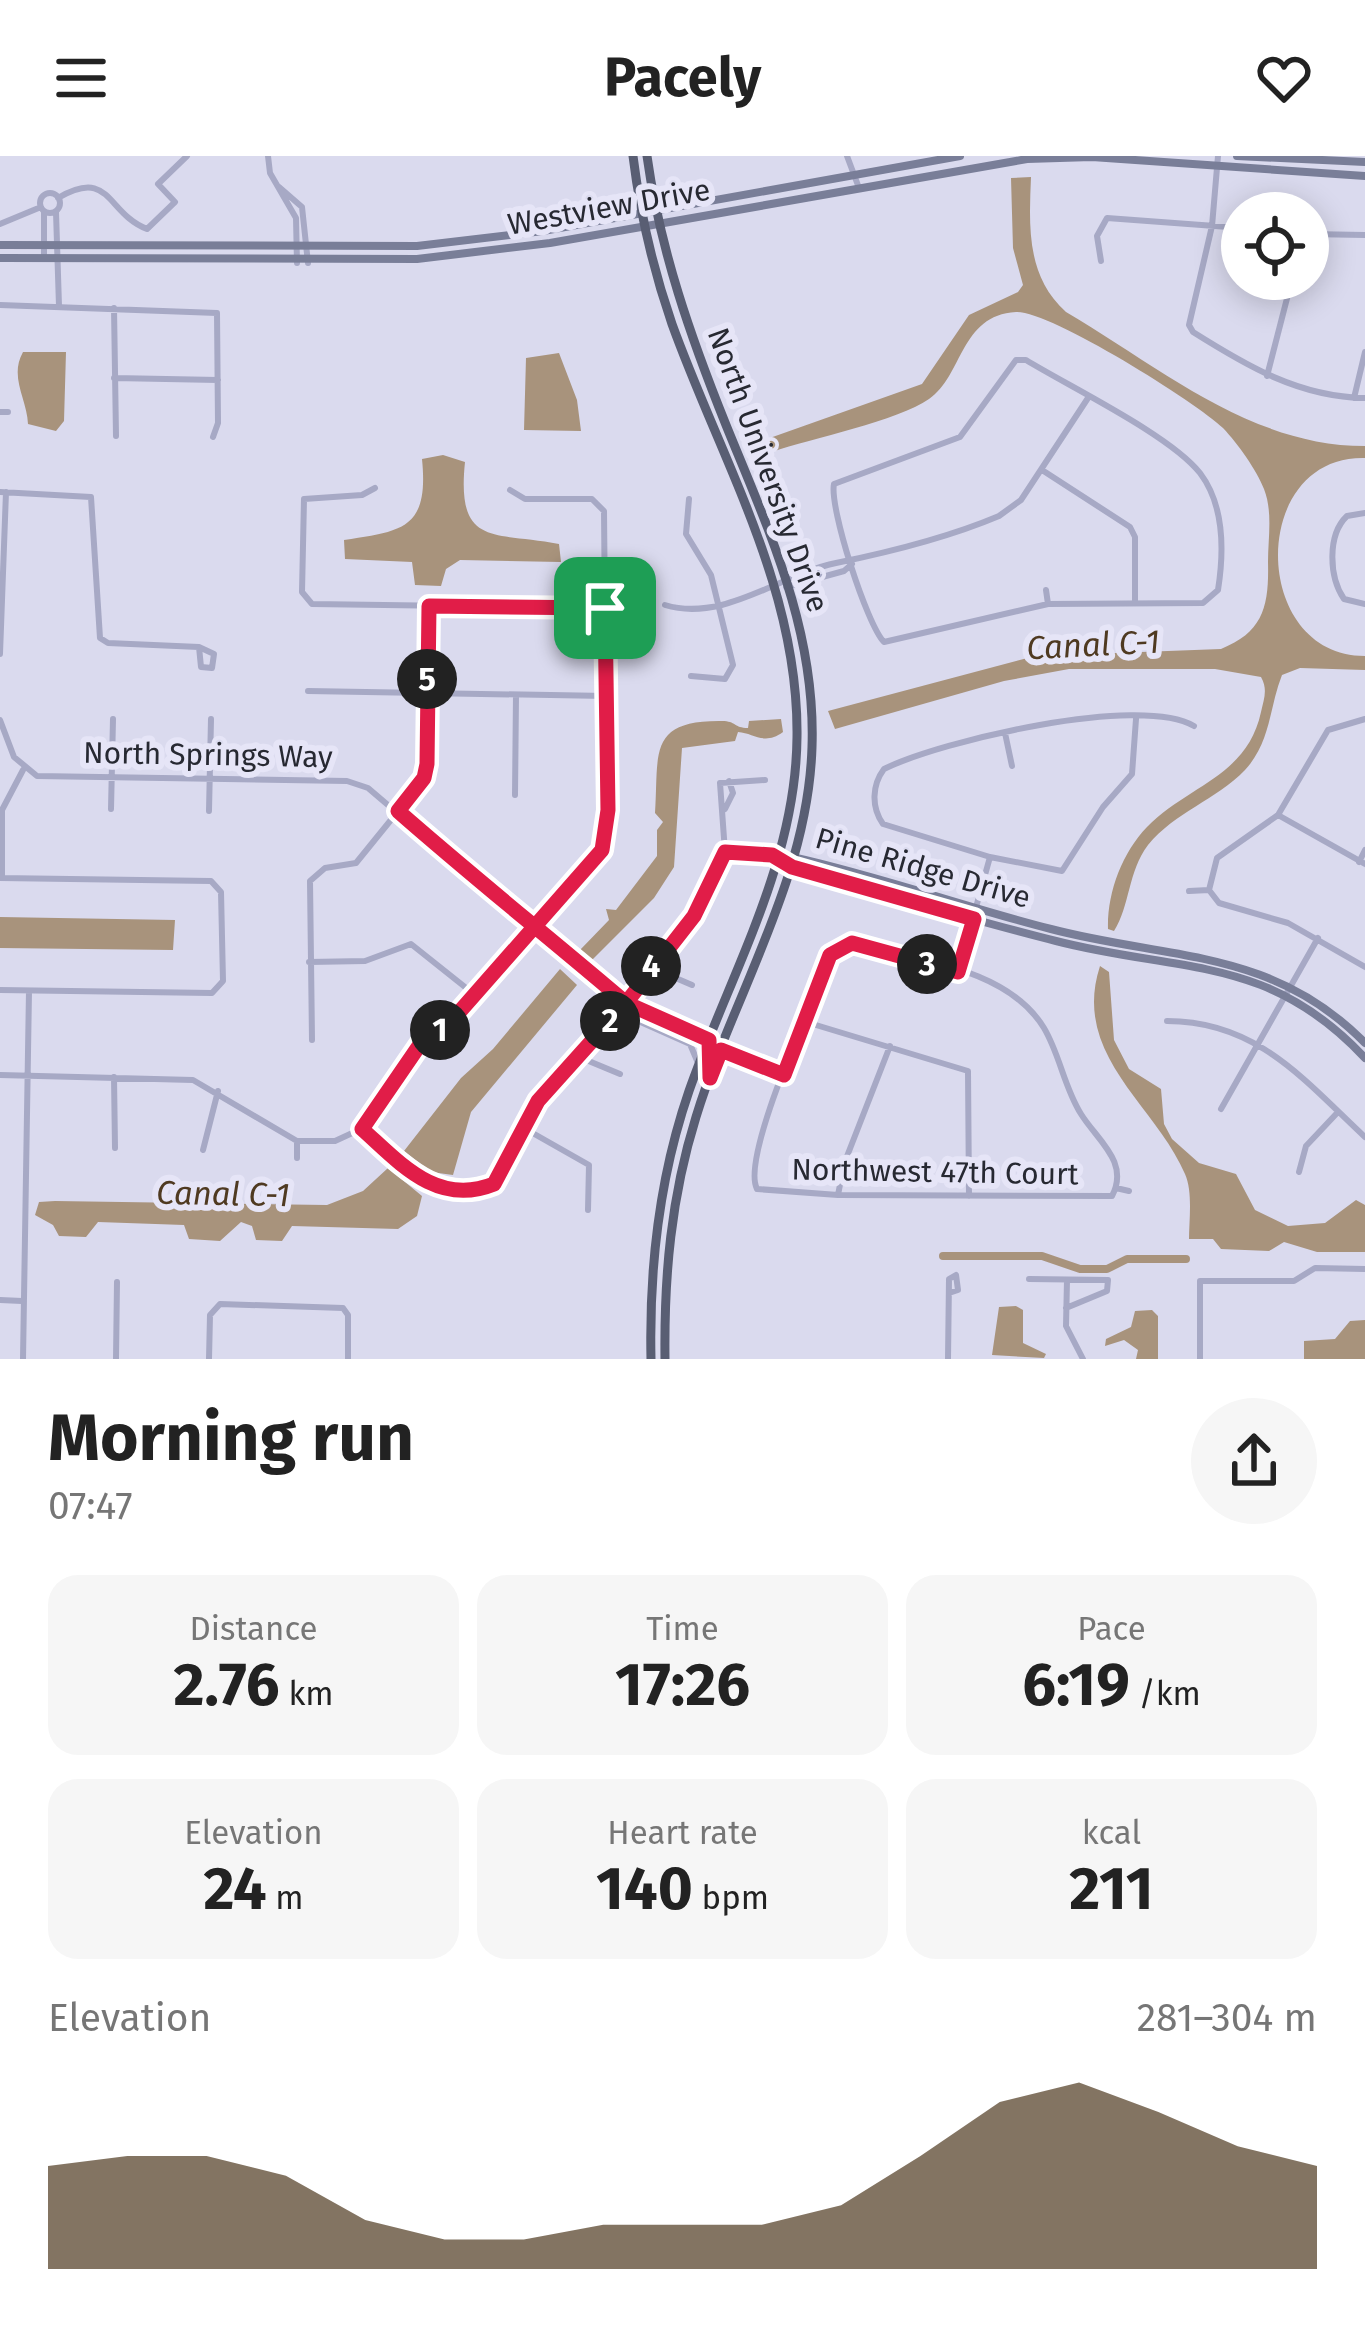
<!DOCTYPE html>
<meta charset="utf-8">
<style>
:root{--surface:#fff;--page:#f6f6f6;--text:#222;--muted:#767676;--accent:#4f3a21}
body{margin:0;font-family:"Fira Sans",sans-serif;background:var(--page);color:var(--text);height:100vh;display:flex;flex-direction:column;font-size:45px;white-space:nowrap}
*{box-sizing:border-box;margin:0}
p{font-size:39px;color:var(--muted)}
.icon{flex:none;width:66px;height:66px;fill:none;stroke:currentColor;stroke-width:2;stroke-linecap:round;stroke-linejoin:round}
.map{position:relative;height:1203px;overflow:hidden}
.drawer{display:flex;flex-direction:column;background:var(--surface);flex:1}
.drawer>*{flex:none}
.buttons{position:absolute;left:1221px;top:36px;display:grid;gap:24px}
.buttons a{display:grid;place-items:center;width:108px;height:108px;border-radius:50%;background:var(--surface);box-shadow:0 6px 30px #0003;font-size:60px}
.pin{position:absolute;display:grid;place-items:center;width:102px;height:102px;color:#fff;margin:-51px;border-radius:24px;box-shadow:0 6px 18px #0006}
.km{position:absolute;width:60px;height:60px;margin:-30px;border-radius:50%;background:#222;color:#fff;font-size:33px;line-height:60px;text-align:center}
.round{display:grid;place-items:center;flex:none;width:126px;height:126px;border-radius:63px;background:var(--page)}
.head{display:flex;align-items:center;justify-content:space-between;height:204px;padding:0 48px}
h1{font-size:66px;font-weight:700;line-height:90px}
.stats{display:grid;grid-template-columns:repeat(3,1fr);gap:18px;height:204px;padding:12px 48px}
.stats div{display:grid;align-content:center;border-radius:30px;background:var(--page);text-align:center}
.stats b{font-size:60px;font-weight:700}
.stats small{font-size:33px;font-weight:400}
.stats p{font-size:33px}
.chart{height:336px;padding:24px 48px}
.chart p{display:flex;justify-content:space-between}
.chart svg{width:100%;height:216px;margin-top:12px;fill:var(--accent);opacity:.7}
header{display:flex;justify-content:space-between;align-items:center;height:156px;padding:0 48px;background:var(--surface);font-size:54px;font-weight:700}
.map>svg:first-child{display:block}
</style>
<header><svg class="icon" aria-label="menu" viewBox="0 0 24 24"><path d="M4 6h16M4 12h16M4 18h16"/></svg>Pacely<svg class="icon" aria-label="heart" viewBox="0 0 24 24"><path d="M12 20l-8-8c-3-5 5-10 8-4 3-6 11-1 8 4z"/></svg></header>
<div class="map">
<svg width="1365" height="1203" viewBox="0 0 1365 1203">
<rect width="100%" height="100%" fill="#dadaee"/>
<path fill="#a8937c" d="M1031,21C1029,70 1026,120 1066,156C1160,211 1250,290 1365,290V302C1248,299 1250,500 1365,500V514L1300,512L1282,519C1269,552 1271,586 1245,614C1216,644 1175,656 1148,689C1128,715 1130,750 1114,775L1108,773C1107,737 1122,697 1147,671C1188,629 1247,621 1261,556C1264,543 1268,533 1261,521L1215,513H1069L1004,525L835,573L828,555L1035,500L1221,493C1264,476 1269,449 1268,406C1268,382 1273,356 1264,333C1256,313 1238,288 1223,272C1196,246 1049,154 1016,156C960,159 963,220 929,243C898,265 812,282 772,296L767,283L922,228L969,159L1018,136L1023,129L1013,92L1011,22Z
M23,196H66L64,265L56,275L28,268C27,243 9,221 23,196Z
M559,197L577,244L581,275L524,274L526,202Z
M443,299L465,306C456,393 495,375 559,388L561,406L460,404L446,413L441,430L415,429L412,406L345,403L344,384C403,375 429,373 422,303Z
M781,563L783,576C764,590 754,577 738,576L735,585L682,592L674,711L654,742L590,806L580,794L609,764L606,753L616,754L657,700V674L663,666L655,657C659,598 647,564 722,565C736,565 734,572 748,572L749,565Z
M0,761L175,764L173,794L0,792Z
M1100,810L1109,816L1114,884L1129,913L1161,933L1164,968L1172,983L1199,1007L1236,1018L1255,1054L1288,1070L1325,1067L1356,1044L1365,1049V1096H1317L1284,1086L1269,1095L1221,1093L1213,1083H1189C1189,1064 1193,1036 1185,1018C1155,948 1071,899 1100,810Z
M560,813L577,829L471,956L453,1019L431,1016L404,995L461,922L493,893Z
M388,1012L422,1040L417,1060L398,1073L292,1070L282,1085L256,1084L252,1070L241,1066L220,1085L189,1083L184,1069L98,1066L86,1081L59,1080L53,1069L35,1059L39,1046L55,1045L327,1049L363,1035Z
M1016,1150L1023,1154V1187L1046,1198L1044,1202L992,1199L999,1151Z
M1152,1154L1158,1160V1203H1136L1138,1194L1124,1184L1105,1190L1106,1183L1131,1171L1135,1155Z
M1365,1164V1203H1304V1185L1335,1183L1350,1165Z"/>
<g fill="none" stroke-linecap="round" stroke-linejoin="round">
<path stroke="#a8937c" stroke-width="8" d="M943,1100H1042L1080,1113H1107L1127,1103H1186"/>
<path stroke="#a7a9c5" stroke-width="6" d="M268,0L270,17L296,62L297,107
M847,0L859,32
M1218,0L1212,70L1189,169L1193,176C1247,210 1299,241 1365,242
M279,31L302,51L308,107
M40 47a10 10 0 1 1 20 0a10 10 0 1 1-20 0Z
M58,42C111,11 106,57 147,73L175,46L158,28L187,0
M56,56L59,150
M0,68L41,51
M1308,78L1365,79
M44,103V56
M1101,105L1097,80L1107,62L1242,72
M0,149L217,157L218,267L213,281
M114,152L116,280
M1016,204H1026C1070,231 1170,279 1200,317C1225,350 1224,396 1218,434L1203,447L1048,448L884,486C867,469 829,351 834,328L960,281Z
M1267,220L1292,123
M114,222L218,224
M1354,242L1365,196
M0,256H8
M1042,314L1130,371L1135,381V445
M375,332L362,339L304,343L302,436L312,448L605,452
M0,336L91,341L100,482L108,487L199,491L214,498L212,512L201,511L199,491
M689,343L686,378L711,419L733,509L725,523L691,520
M1365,357L1347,360C1327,379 1329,421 1344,443L1365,448
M786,431L844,415L852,408
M1046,434L1048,448
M665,449C724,467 781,418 836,407C890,396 947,382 999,360L1021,344L1088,242
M0,498L6,336
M308,535L607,540
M1136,563L1132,618L1103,651L1062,715L990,701L883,668C871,651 872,629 884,613C941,585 1139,538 1194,570
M0,564L14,601L37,620L347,625L368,632L593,824L645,858L709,884
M1005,577L1012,610
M515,639L516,539
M111,653L113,563
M725,653L733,637L729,625
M209,655L211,563
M1278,659L1365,708
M725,696L780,702
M1359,706L1365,694
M0,722L211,725L221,736L223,825L212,837L0,834
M2,722V654L23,614
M1209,734L1217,702L1278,659L1328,574L1365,563
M1189,735L1209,734L1219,747L1288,767L1365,811
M852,787C915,804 1007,811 1044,872C1060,899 1064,931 1081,958C1097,984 1130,1006 1112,1040L838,1039L757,1033C740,1001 815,841 830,799Z
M309,806L365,805L411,788L475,839
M650,811L692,829
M958,816L990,701
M593,824L618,856L690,888L698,907
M1167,865C1257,865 1304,924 1365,981
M806,866L968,915L969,1040
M312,884L310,725L325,712L356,707L425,622L429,450
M721,894L784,919
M579,901L620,918
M0,919L193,924L297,985H335L361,973L412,898L447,870L533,773L602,694L607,675L604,355L592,343H525L510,334
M114,921L115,992
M1221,953L1318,782
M522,971L589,1009L588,1054
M361,973C400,1007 436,1051 494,1028L538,945L626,847L705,742L725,696L720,627L765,624
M203,994L218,935
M297,1002V985
M1299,1016L1306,990L1338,956
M1116,1032L1129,1035
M838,1039L844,1008L890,890
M1029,1123L1108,1124L1107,1135L1066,1152
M1067,1124L1066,1170L1083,1203
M0,1144L22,1145
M23,1203L29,835
M116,1203L117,1126
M209,1203L210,1159L220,1148L343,1152L348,1159V1203
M948,1203L949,1123L956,1119L958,1134L949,1137
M1200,1203V1125H1294L1315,1112L1365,1113"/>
<path stroke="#797e98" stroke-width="8" d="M1237,0L1365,6
M0,89L417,90L543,75L960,0
M0,102L417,103L550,87L1027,3L1092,1L1365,20
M792,701C879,720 964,751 1051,773C1169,804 1272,792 1365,887
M780,702L792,711C880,737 968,763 1056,785C1180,817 1268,798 1365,902"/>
<path stroke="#595e73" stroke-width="9" d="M633,0C640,57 653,113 672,168C721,304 799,432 797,581C796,708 730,818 689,935C659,1022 649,1111 651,1203
M647,0C660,94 691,182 726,269C769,375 816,474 812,591C808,724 734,837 696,961C671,1041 664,1120 665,1203"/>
</g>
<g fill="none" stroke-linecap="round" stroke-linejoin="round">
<defs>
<path id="route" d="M605,452L608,654L602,694L447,870L421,887L362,973C400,1007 437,1051 494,1028L538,945L626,847L709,884L710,922L721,894L784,919L830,799L852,787L958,816L974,763L792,711L772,699L725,696L694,760L626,847C551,783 473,721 398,655L424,622L427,608L429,450L605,452"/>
</defs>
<use href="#route" stroke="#fff" stroke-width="24"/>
<use href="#route" stroke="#e11d48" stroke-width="15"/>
</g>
<g text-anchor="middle" stroke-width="12" stroke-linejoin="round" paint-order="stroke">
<g font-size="30" fill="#272932" stroke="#e6e5f7">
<text transform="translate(609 51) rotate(-10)" y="10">Westview Drive</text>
<text transform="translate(768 314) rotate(70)" y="10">North University Drive</text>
<text transform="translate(208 599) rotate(1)" y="10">North Springs Way</text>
<text transform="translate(923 712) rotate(16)" y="10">Pine Ridge Drive</text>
<text transform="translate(935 1016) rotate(1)" y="10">Northwest 47th Court</text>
</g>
<g font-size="33" font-style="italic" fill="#4f3a21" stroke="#e6e5f7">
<text transform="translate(1093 488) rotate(-3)" y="12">Canal C-1</text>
<text transform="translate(223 1037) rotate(1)" y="12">Canal C-1</text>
</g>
</g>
</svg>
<div class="buttons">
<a><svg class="icon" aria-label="locate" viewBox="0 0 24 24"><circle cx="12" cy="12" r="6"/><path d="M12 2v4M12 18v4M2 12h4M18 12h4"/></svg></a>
</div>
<div class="pin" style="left:605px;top:452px;background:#1e9e55"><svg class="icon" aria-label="arrive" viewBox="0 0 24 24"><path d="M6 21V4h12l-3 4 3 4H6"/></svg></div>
<b class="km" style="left:440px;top:874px">1</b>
<b class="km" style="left:610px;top:865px">2</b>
<b class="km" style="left:927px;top:808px">3</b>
<b class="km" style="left:651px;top:810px">4</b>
<b class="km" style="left:427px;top:523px">5</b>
</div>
<section class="drawer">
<div class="head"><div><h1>Morning run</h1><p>07:47</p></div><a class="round"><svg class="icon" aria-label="share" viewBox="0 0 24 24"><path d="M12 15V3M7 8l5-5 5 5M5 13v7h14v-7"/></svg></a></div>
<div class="stats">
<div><p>Distance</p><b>2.76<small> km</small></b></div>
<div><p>Time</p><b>17:26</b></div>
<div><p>Pace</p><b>6:19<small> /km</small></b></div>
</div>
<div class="stats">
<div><p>Elevation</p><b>24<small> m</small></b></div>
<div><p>Heart rate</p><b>140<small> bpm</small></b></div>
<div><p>kcal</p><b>211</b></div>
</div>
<div class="chart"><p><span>Elevation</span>281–304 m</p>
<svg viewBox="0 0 160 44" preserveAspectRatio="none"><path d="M0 44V23L10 21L20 21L30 25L40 34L50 38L60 38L70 35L80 35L90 35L100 31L110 21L120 10L130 6L140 12L150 19L160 23V44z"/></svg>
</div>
</section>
